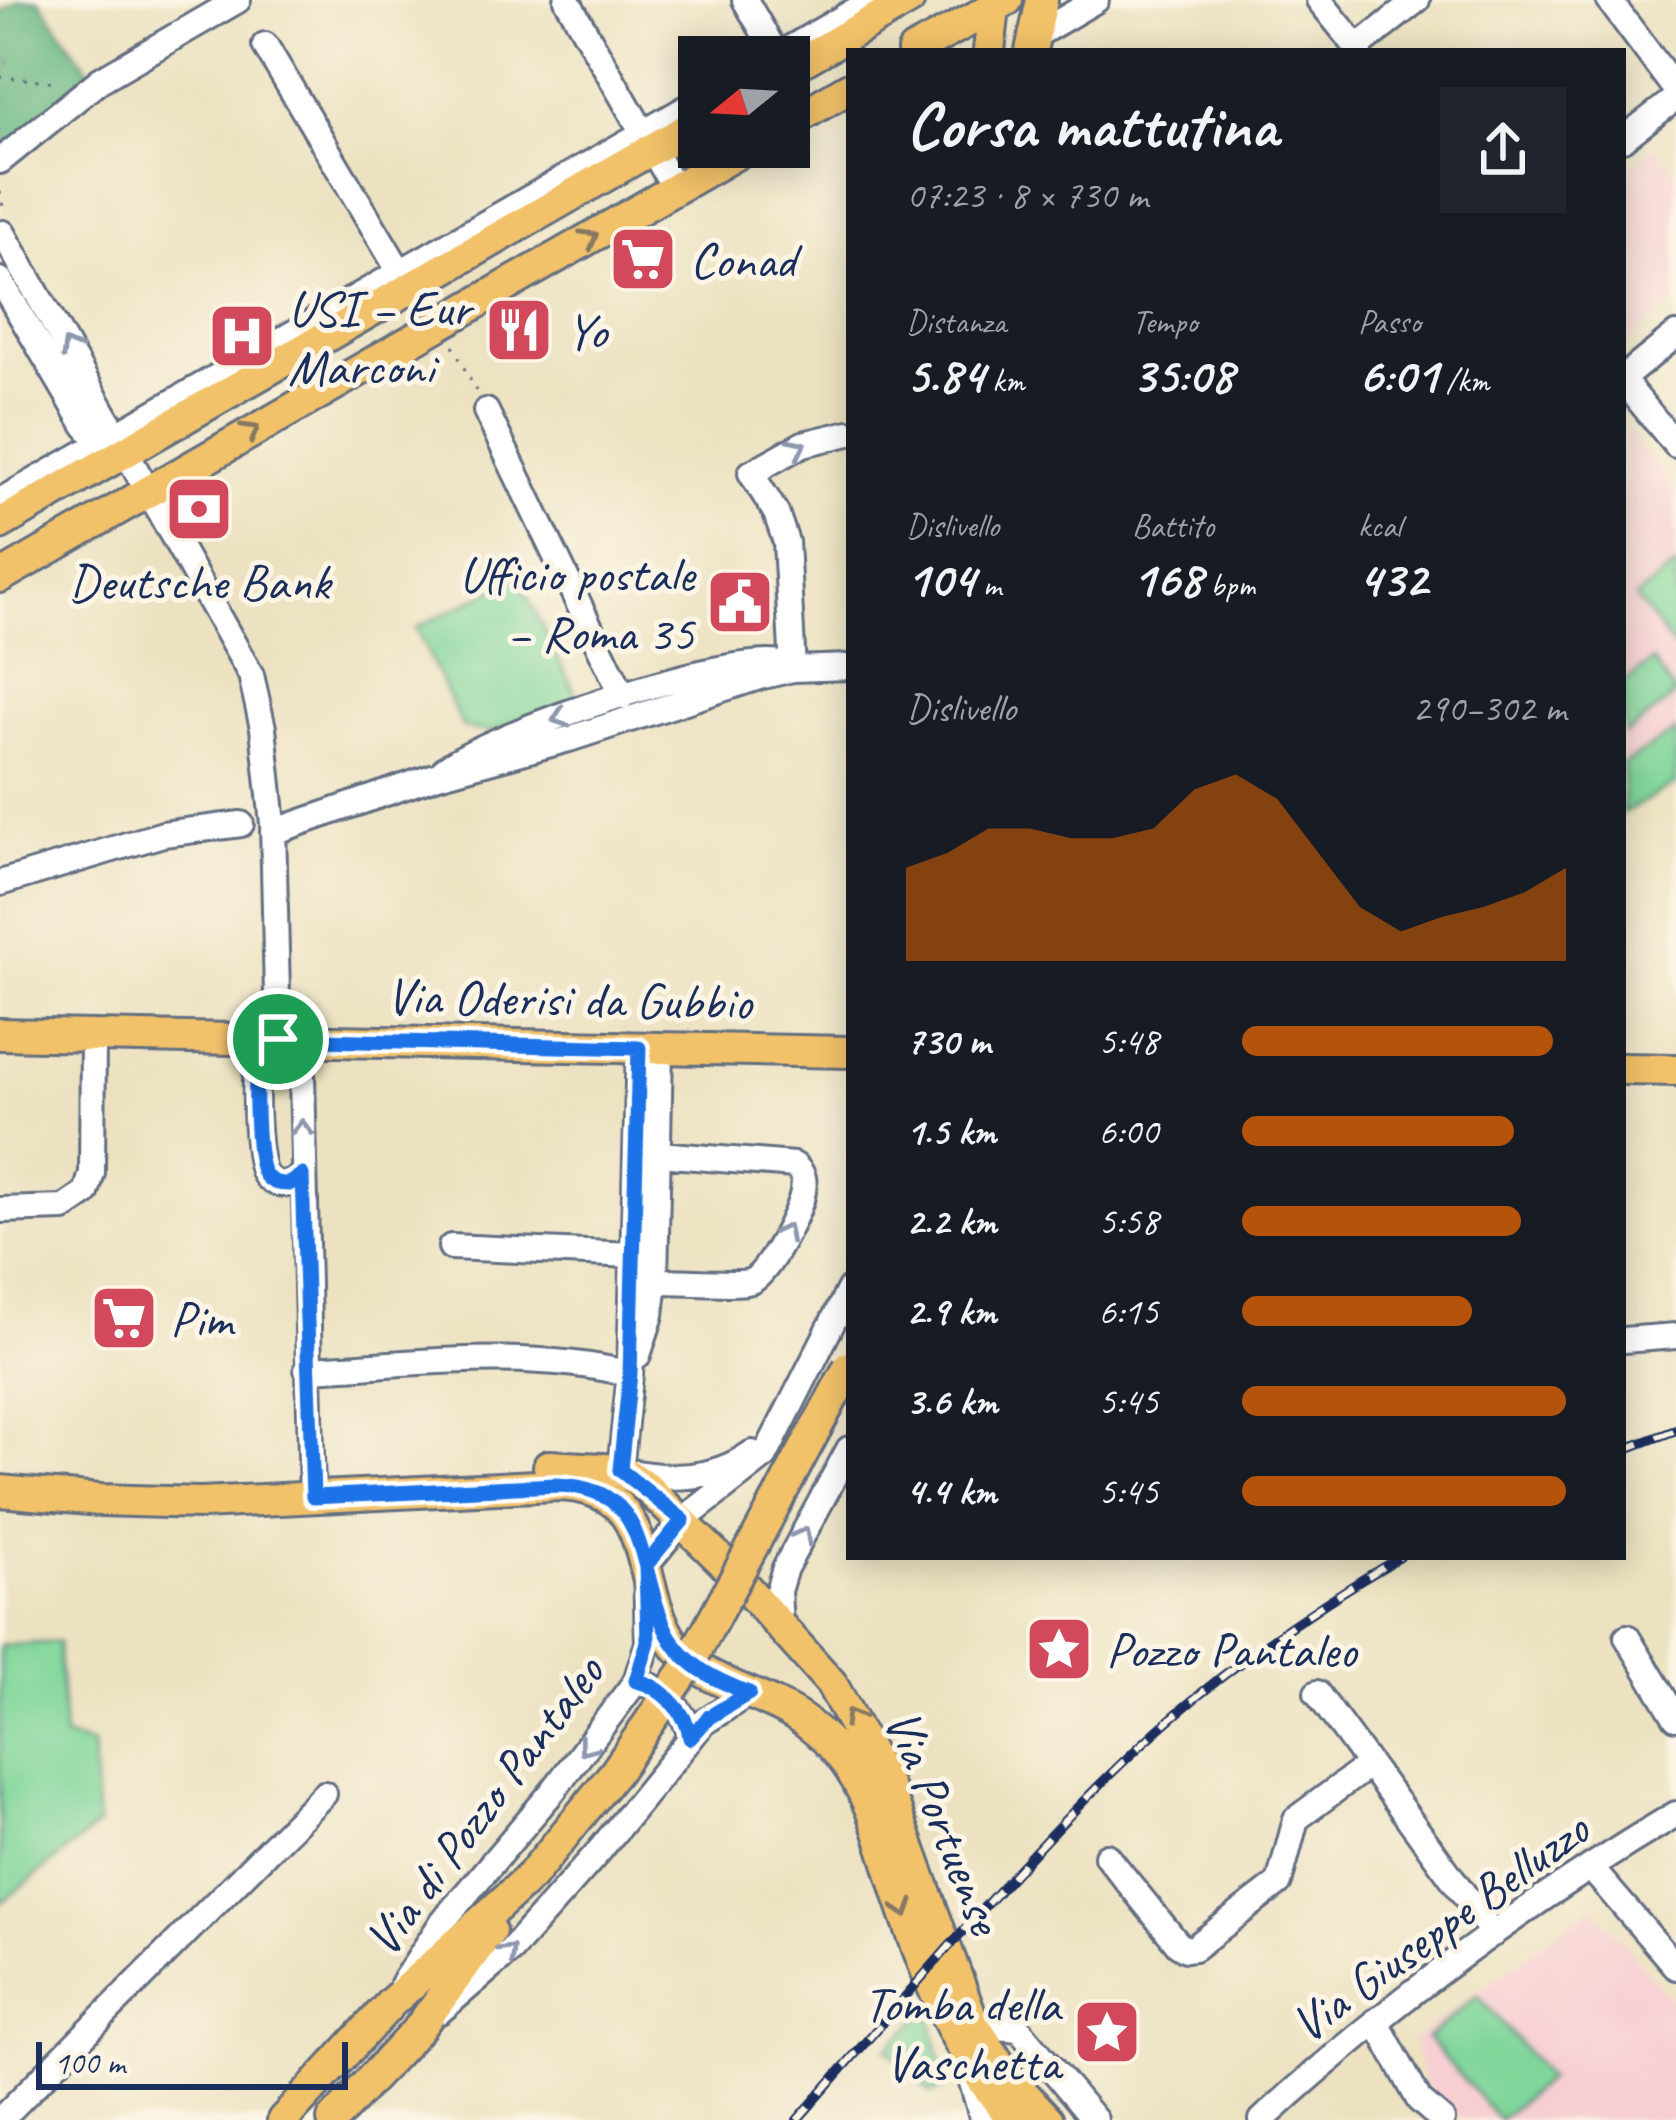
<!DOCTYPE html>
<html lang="it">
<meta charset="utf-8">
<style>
:root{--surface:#171b24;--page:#20242c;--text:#f1f3f6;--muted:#9ea1a6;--accent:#b45309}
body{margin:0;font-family:Caveat,sans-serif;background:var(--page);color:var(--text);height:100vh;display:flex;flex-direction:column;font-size:45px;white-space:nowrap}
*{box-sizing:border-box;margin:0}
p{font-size:39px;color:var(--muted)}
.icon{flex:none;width:66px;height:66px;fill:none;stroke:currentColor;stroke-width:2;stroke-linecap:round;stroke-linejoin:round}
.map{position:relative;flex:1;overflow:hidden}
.panel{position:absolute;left:846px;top:48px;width:780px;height:1512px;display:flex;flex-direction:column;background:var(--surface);border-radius:0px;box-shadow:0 6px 30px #0003}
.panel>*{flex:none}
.needle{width:78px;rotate:252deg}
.buttons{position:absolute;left:678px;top:36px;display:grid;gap:24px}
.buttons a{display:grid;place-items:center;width:132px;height:132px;border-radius:0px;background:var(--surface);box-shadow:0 6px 30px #0003;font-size:60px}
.scale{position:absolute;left:36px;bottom:30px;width:312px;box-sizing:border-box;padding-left:12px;border:6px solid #1b2f5e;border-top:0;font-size:33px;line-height:42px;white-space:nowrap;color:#1b2f5e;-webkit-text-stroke:9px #fcf5e5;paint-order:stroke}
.pin{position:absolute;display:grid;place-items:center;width:102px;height:102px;color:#fff;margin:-51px;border:6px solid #fff;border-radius:50%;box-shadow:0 3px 12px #0007}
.round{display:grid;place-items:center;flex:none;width:126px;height:126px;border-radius:0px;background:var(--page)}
.headline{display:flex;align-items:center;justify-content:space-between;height:204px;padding:0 60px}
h1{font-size:66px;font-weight:700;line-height:90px}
.figures{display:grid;grid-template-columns:repeat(3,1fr);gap:18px;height:204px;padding:12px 60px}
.figures div{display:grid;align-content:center}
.figures b{font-size:51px;font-weight:700}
.figures small{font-size:33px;font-weight:400}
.figures p{font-size:33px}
.chart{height:336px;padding:24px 60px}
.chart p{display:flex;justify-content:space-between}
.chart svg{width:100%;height:216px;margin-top:12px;fill:var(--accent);opacity:.7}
ul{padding:0 60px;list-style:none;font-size:39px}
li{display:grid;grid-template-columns:192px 144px 1fr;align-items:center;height:90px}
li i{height:30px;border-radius:15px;background:var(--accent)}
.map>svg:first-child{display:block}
</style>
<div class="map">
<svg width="1676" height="2120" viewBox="0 0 1676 2120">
<rect width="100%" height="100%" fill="#fcf5e5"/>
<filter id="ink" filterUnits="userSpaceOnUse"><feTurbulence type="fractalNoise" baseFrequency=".00833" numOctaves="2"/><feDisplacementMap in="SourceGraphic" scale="24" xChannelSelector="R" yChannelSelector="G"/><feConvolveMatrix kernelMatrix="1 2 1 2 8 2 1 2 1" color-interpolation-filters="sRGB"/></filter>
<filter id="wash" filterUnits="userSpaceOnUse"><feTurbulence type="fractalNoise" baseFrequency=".004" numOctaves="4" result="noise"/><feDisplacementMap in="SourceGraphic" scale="48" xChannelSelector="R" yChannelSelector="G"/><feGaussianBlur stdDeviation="2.7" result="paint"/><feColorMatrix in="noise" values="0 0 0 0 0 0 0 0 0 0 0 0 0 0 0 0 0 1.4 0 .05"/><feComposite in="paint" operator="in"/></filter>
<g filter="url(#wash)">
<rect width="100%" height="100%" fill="#ece2c1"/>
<path fill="#f7cfd3" d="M1656,147L1676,173V301L1625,342L1623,172Z
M1624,426L1676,493V731L1623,764Z
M1593,1906L1676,2006V2120H1464L1444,2109L1427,2086L1412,2041Z"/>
<path fill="#80d69a" stroke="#4e827c" stroke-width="3" d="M1676,566V650L1635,598Z
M518,578L578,699L490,732L463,728L416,628Z
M1652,661L1676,695L1625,735L1623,684Z
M1676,731V784L1623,813V764Z
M58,1642L64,1737L92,1745L98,1826L0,1904V1646Z
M1478,1995L1548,2078L1499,2120L1427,2038Z
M929,2009L946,2087L931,2093L887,2049Z"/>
<path fill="#68b782" stroke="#427370" stroke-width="3" d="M19,0H39L90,72L0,154V78L10,62L0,59V13Z"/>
</g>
<g filter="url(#ink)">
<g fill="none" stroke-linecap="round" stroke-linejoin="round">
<defs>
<path id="minor" d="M567,0L675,189
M745,0L778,57
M1319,0L1360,51
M1609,0L1676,90
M1033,37L1096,0
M265,45L406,282
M1357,48L1417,0
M775,57L873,0
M1623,139L1676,98
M0,161L100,80L238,0
M0,235L3,233L251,675L263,728L273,824L278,1039
M0,280L85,425L97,438L112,445
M1623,378L1676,335
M1623,381L1676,445
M486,411L623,696
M0,501L699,101
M793,669L786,542L776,513L751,473L803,444L849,433
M445,769C485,735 738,648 785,665
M273,832L438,775L569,739L759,677L793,669L849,667
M0,883L163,834L241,824
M278,1039L292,1053L302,1075L312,1497
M278,1039C268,1043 263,1048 259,1058C253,1076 256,1157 264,1173C270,1183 278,1184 289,1184L302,1175
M639,1047L630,1374L620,1470C667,1480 711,1482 752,1453
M0,1210L64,1208L86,1193L92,1173L93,1036
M451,1247L634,1255
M655,1281C674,1280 739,1286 751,1281C768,1275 801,1209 803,1191C805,1179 803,1173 794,1165L659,1154
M1623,1340L1676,1336
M638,1355L651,1315L655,1281L660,1048
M307,1369C415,1364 524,1348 630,1374
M780,1626L778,1591L785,1568L849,1449
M1627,1637L1676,1718
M636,1681C660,1685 688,1713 690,1738
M1317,1693L1493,1934
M1107,1856L1178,1944L1186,1949L1194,1948L1279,1883L1296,1819L1369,1765
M1590,1867L1676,1967
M402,1984L443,1921L553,1791L636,1681L648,1643L646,1565L683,1520L765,1456L849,1290
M440,2011L511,1950L600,1850L703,1723L749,1693
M1376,2021L1419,2100L1442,2120
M974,2025L1019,2029L1095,2120
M966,2062L983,2120
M0,2120L324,1794
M1262,2120C1388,2004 1528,1902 1676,1814"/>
<path id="major" d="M913,51L1007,0
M989,51L995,0
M1031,51L1042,0
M789,69L909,0
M789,123L849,88
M0,524L699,122
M0,577L748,147
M0,1034L849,1052
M1623,1069L1676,1070
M549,1466L620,1470L645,1486L722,1561L831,1683L886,1784L974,2025L1007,2076L1048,2120
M0,1491L100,1500L201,1503L556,1485C658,1487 632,1571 669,1636C693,1677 735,1685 774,1704C798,1715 822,1733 839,1754C871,1792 884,1848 899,1895C927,1978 955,2054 1014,2120
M283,2120L392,2002L531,1876
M333,2120L419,2028L490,1931"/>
</defs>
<use href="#minor" stroke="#646e81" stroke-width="30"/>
<use href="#major" stroke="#646e81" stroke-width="36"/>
<path stroke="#646e81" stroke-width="3" stroke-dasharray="3 9" stroke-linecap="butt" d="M0,77L58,82
M0,191L4,213
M453,346L476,391"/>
<use href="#minor" stroke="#fff" stroke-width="24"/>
<use href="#major" stroke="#f2c26a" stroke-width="30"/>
<defs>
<path id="rail" d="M1623,1450L1676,1430
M797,2120C904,2000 1006,1875 1122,1763C1205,1683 1301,1615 1400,1557"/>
</defs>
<use href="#rail" stroke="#1b2f5e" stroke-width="10"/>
<use href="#rail" stroke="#fcf5e5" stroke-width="6" stroke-dasharray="18" stroke-linecap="butt"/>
<defs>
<path id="major-bridge" d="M531,1876L616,1771L688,1666L849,1367"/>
</defs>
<use href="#major-bridge" stroke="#646e81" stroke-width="36" stroke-linecap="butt"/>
<use href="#major-bridge" stroke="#f2c26a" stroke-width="30"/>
</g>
<defs><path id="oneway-chevron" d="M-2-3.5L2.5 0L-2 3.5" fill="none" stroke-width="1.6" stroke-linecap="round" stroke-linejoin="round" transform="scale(3)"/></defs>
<g stroke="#867864">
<use href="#oneway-chevron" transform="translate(590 238) rotate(-30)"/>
<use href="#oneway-chevron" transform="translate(251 431) rotate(-30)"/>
<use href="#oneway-chevron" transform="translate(852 1717) rotate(-120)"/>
<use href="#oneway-chevron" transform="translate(904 1909) rotate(72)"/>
</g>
<g stroke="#8d97ae">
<use href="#oneway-chevron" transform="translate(69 348) rotate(-120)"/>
<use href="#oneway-chevron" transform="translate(798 447) rotate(-26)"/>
<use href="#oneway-chevron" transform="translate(560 718) rotate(161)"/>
<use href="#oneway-chevron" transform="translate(302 1128) rotate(-90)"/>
<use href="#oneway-chevron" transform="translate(785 1232) rotate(-63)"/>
<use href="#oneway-chevron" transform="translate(803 1535) rotate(-62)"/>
<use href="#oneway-chevron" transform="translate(586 1747) rotate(127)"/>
<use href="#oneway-chevron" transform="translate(508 1952) rotate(-45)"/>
</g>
</g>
<g fill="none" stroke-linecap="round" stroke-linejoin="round" filter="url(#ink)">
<defs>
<path id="route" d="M278,1039C268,1043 263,1048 259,1059C253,1076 256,1157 264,1173C270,1183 278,1184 289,1184L302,1175L313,1497L556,1485C655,1487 634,1568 668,1634C685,1666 717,1681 749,1693L709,1717L690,1738C688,1713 660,1685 636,1681L648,1642L646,1565L683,1520L620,1470L630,1374L639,1048L278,1039"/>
</defs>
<use href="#route" stroke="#fff" stroke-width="24"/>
<use href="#route" stroke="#1a73e8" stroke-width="15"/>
</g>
<defs>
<symbol id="supermarket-square" viewBox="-11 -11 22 22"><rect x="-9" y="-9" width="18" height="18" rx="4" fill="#d1495b" stroke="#fcf5e5"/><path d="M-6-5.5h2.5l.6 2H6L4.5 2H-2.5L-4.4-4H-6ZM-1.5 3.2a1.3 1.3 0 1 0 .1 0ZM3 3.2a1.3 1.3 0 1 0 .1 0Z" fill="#fff"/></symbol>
<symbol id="restaurant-square" viewBox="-11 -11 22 22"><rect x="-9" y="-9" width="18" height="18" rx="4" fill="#d1495b" stroke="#fcf5e5"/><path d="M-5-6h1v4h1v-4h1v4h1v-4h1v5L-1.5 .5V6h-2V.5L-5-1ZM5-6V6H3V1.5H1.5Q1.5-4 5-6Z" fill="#fff"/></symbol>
<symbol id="hospital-square" viewBox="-11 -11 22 22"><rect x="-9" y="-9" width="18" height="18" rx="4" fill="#d1495b" stroke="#fcf5e5"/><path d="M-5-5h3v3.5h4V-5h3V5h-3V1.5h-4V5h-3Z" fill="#fff"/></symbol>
<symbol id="bank-square" viewBox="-11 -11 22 22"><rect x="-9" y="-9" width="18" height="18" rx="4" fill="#d1495b" stroke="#fcf5e5"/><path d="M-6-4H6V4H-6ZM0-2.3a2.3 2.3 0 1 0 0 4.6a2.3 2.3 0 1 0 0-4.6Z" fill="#fff"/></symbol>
<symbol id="civic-square" viewBox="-11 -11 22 22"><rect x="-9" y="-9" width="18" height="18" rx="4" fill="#d1495b" stroke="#fcf5e5"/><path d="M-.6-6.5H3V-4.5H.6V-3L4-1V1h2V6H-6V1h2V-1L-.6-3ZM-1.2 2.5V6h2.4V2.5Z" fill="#fff"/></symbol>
<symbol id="sight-square" viewBox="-11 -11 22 22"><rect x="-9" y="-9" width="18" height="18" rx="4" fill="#d1495b" stroke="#fcf5e5"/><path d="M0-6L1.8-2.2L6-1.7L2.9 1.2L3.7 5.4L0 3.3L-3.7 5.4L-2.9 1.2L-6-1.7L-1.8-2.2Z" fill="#fff"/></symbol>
</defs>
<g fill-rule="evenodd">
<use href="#supermarket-square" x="605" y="221" width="76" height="76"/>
<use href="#restaurant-square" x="481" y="292" width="76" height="76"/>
<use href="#hospital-square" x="204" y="298" width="76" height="76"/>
<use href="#bank-square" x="161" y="471" width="76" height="76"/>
<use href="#civic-square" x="702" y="564" width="76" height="76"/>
<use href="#supermarket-square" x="86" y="1280" width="76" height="76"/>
<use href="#sight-square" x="1021" y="1611" width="76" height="76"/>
<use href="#sight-square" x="1069" y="1994" width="76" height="76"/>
</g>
<g text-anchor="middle" stroke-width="10" stroke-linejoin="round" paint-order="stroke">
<g font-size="51" fill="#1b2f5e" stroke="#fcf5e5" text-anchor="start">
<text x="690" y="277">Conad</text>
<text x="288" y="325">USI – Eur<tspan x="288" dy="59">Marconi</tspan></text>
<text x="566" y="348">Yo</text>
<text x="694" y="591" text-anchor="end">Ufficio postale<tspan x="694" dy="59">– Roma 35</tspan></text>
<text x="199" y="599" text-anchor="middle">Deutsche Bank</text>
<text x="170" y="1336">Pim</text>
<text x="1106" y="1667">Pozzo Pantaleo</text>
<text x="1060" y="2021" text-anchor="end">Tomba della<tspan x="1060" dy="59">Vaschetta</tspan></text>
</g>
<g font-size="51" fill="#1b2f5e" stroke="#fcf5e5">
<text transform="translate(569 998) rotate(1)" y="18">Via Oderisi da Gubbio</text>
<text transform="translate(483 1805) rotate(-53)" y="18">Via di Pozzo Pantaleo</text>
<text transform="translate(945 1821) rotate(68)" y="18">Via Portuense</text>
<text transform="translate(1439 1926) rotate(-36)" y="18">Via Giuseppe Belluzzo</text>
</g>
</g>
</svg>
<div class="buttons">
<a><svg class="needle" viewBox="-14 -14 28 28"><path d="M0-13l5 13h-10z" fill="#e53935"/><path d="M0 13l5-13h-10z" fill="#9ea1a6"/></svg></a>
</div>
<div class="scale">100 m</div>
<div class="pin" style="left:278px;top:1039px;background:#1e9e55"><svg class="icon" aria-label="arrive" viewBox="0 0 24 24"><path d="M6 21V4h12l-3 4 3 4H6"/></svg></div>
<section class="panel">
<div class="headline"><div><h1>Corsa mattutina</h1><p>07:23 · 8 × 730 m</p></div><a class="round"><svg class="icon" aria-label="share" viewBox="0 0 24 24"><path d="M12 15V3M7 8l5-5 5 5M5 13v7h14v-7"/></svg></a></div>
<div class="figures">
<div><p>Distanza</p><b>5.84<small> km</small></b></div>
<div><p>Tempo</p><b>35:08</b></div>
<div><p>Passo</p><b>6:01<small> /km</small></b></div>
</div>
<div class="figures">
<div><p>Dislivello</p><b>104<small> m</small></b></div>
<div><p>Battito</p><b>168<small> bpm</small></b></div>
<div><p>kcal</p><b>432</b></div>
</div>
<div class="chart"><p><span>Dislivello</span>290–302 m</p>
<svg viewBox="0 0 160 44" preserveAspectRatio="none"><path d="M0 44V25L10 22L20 17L30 17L40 19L50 19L60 17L70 9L80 6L90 11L100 22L110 33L120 38L130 35L140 33L150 30L160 25V44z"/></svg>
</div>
<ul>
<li><b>730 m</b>5:48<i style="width:96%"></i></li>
<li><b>1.5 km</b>6:00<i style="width:84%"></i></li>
<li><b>2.2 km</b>5:58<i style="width:86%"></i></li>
<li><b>2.9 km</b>6:15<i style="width:71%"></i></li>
<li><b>3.6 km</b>5:45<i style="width:100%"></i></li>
<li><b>4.4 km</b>5:45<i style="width:100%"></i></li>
</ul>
</section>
</div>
